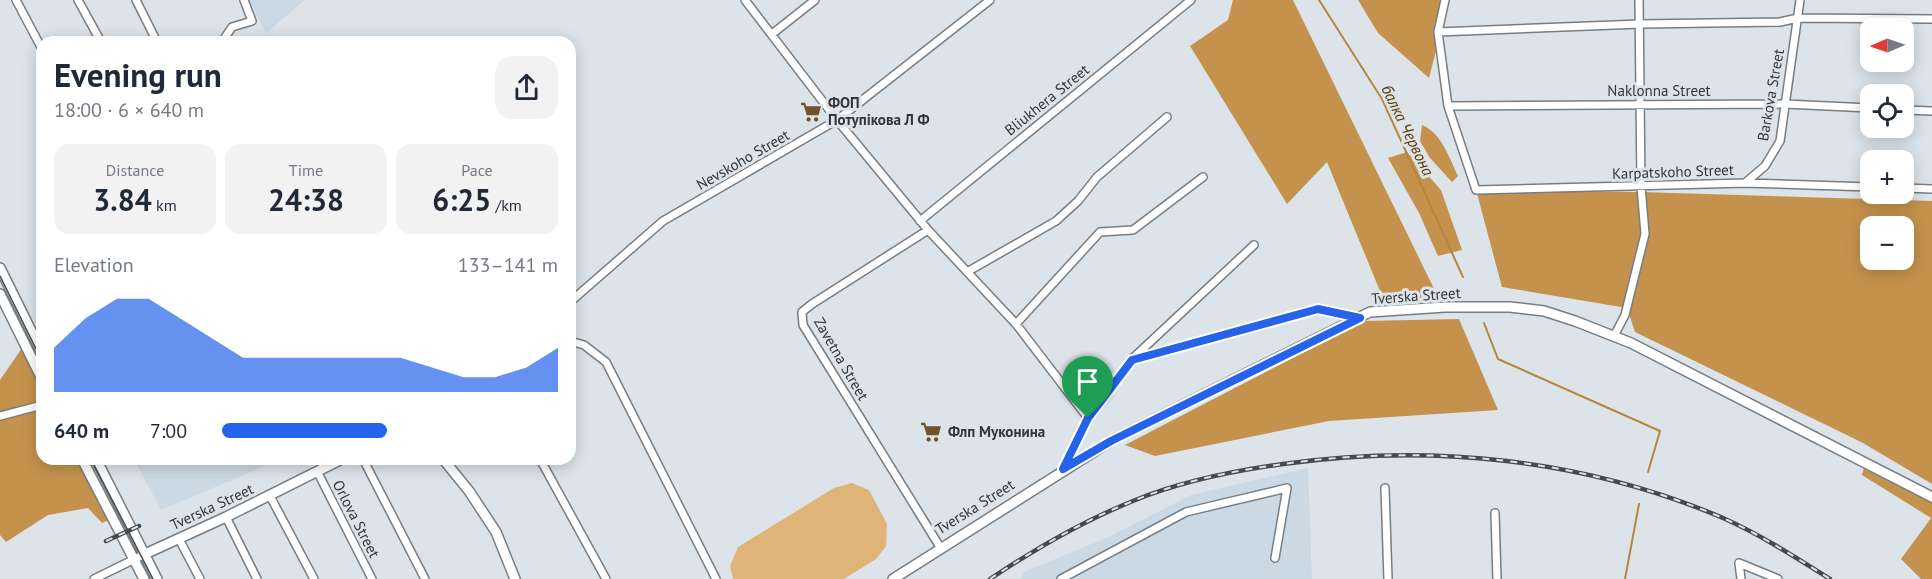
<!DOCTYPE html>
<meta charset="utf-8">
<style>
:root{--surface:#fff;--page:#f2f2f3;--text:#1f2937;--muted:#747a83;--accent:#2563eb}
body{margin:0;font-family:"PT Sans",sans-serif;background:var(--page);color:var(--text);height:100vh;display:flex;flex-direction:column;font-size:22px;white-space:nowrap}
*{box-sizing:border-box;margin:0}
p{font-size:20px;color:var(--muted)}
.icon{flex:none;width:33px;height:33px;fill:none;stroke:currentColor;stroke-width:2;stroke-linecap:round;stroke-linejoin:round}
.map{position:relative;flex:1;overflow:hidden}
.sheet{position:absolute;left:36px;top:36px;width:540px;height:429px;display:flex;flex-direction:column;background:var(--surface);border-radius:18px;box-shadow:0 3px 15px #0003}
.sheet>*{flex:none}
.needle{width:39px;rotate:268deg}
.tools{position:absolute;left:1860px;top:18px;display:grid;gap:12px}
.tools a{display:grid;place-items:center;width:54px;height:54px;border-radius:12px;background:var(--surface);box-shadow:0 3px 15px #0003;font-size:30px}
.pin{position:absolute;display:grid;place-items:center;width:51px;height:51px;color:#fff;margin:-62px -26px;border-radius:50% 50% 50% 0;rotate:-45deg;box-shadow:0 0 6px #0007}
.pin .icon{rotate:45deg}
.round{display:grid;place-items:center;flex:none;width:63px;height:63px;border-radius:18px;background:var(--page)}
.headline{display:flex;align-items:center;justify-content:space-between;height:102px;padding:0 18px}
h1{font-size:33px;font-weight:700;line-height:45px}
.stats{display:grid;grid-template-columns:repeat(3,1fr);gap:9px;height:102px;padding:6px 18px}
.stats div{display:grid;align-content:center;border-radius:15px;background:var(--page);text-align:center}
.stats b{font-size:30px;font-weight:700}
.stats small{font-size:16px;font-weight:400}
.stats p{font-size:16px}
.chart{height:168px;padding:12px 18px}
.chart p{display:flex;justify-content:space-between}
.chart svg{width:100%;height:108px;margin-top:6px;fill:var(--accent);opacity:.7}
ul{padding:0 18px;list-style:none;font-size:20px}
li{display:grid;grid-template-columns:96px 72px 1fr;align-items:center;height:45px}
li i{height:15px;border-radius:8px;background:var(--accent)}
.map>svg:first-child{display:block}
</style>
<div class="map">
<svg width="1932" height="579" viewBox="0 0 1932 579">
<rect width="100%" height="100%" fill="#dce4e9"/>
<path fill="#cad9e3" d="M249,0H305L266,33Z
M134,459H281L161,510Z
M1308,468L1312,579H1021L1024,572L1106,538L1191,495Z"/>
<path fill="#e0b378" d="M852,483L869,490L887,524L886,546L876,559L844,579H733L730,566L738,547L834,488Z"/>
<path fill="#c5924d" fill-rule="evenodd" d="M1233,0H1293L1439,299L1382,296L1327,162L1287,204L1190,46L1228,20Z
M1358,0H1449L1429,78L1378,33Z
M1422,125C1442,133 1449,158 1458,176L1452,182L1430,158L1420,141Z
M1407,152L1441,190L1462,250L1438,256L1419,213L1388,158Z
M1476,190L1640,192L1932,201V484L1863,443L1635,332L1627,308L1502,287ZM1870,226H1904V260H1870Z
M1459,319L1498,410L1329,421L1155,456L1125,445L1364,321Z
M22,348L42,388V459H78L109,520L102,523L88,508L48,515L6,542L0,535V380Z
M1864,468L1932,502V579H1921L1901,559L1931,518L1862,475Z"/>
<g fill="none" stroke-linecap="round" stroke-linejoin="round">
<path stroke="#b7853f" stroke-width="2" d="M1319,0L1382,99L1463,277
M1484,323L1498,359L1660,431L1648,472
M1625,579L1639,504"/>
<defs>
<path id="street" d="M16,0L42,49
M78,0L101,42
M136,0L157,42
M745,0L837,120L928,230L1016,324L1088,418L1063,469
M1445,0L1438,32L1448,106L1476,190L1745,183L1870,187
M1438,32L1640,24L1780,22L1798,18L1932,19
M772,34L815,0
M222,42L232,27L252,21L244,0
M1448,106L1785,104L1870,108
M1904,110L1932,111
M1745,183L1765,166L1780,141L1800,0
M1904,188L1932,189
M920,221L1191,0
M928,230L812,304L802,312L803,325L940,547
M967,272L1056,221L1078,201L1097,177L1167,117
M570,302L663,221L837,120L990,0
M1016,324L1100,232L1133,230L1203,177
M1614,336L1625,315L1645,234L1641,186L1639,0
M570,341L584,345L606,362L716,579
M1133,359L1318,309L1360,318
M0,416L42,405
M1088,418L1132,359L1254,245
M363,459L425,579
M540,459L606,579
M317,471L372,579
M1385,488L1388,579
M270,496L314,579
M1495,513L1497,579
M226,517L257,579
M179,539L200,579
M94,579L145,554
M1061,579L1186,512L1287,488L1275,558
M1741,579L1739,563L1778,579"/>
<path id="secondary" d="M0,268L42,353
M0,294L42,379
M82,459L144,579
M96,459L157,579
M443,459L469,491L496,532L515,579
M145,554L226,517L342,459
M893,579L1111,441L1370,312L1445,307H1510L1544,311L1575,321L1631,343L1932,497"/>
</defs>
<use href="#street" stroke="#777e83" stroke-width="10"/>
<use href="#secondary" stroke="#777e83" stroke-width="12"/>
<use href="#street" stroke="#fff" stroke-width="7"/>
<use href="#secondary" stroke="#fff" stroke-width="9"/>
<path stroke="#464a4c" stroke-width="1.5" d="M0,276L42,361
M91,459L153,579"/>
<defs>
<path id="rail" d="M106,541L139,526
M990,579C1035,549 1083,521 1133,501C1181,481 1232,471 1283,464C1431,443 1585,459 1723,518C1761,535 1795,557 1830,579"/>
</defs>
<use href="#rail" stroke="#464a4c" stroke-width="4.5"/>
<use href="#rail" stroke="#dce4e9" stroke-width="2" stroke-dasharray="7" stroke-linecap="butt"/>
</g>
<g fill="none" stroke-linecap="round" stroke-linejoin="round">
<defs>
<path id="route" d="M1318,309L1360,318L1111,441L1063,469L1088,418L1132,360Z"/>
</defs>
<use href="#route" stroke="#fff" stroke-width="12"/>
<use href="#route" stroke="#2563eb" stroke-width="8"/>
</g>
<defs>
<symbol id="supermarket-bare" viewBox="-9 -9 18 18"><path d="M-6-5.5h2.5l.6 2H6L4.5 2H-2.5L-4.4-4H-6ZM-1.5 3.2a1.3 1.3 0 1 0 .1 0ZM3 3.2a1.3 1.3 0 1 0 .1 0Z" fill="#725228" stroke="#dce4e9" stroke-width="2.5" paint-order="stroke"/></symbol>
</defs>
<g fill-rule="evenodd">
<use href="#supermarket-bare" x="796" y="97" width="30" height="30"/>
<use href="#supermarket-bare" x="916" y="417" width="30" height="30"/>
</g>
<g text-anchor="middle" stroke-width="6" stroke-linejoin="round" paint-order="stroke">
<g font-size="15" fill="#333638" stroke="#dce4e9">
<text x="1659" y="96">Naklonna Street</text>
<text transform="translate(1771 95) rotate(-80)" y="5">Barkova Street</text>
<text transform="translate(1047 100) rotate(-39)" y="5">Bliukhera Street</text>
<text transform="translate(743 160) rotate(-30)" y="5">Nevskoho Street</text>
<text transform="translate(1673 172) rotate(-2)" y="5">Karpatskoho Street</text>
<text transform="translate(1416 296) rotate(-4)" y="5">Tverska Street</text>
<text transform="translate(841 359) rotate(60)" y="5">Zavetna Street</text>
<text transform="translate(212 507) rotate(-25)" y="5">Tverska Street</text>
<text transform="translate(975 507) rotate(-32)" y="5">Tverska Street</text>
<text transform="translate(356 519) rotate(63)" y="5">Orlova Street</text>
</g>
<g font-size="15" font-weight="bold" fill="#333638" stroke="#dce4e9" text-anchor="start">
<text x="828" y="108">ФОП<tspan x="828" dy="17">Потупікова Л Ф</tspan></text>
<text x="948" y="437">Флп Муконина</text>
</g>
<g font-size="16" font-style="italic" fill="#5d3a00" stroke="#dce4e9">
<text transform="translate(1408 130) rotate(64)" y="6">балка Червона</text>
</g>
</g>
</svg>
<div class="tools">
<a><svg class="needle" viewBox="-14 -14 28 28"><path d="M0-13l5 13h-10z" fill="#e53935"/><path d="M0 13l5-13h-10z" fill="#747a83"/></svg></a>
<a><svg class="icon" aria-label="locate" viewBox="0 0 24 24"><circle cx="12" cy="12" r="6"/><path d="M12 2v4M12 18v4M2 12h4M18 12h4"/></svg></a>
<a>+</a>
<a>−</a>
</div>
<div class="pin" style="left:1088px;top:418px;background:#1e9e55"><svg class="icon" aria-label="arrive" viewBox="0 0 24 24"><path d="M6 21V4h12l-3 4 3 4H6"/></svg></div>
<section class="sheet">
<div class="headline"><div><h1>Evening run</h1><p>18:00 · 6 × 640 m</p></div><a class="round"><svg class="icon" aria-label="share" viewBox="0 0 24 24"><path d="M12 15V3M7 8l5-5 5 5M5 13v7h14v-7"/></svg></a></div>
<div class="stats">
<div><p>Distance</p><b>3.84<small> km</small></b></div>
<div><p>Time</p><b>24:38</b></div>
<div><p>Pace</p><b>6:25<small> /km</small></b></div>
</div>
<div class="chart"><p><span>Elevation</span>133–141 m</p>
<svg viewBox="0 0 160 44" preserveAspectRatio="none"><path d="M0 44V26L10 14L20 6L30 6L40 14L50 22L60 30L70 30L80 30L90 30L100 30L110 30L120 34L130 38L140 38L150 34L160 26V44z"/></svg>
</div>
<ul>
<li><b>640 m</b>7:00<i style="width:49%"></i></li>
</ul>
</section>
</div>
